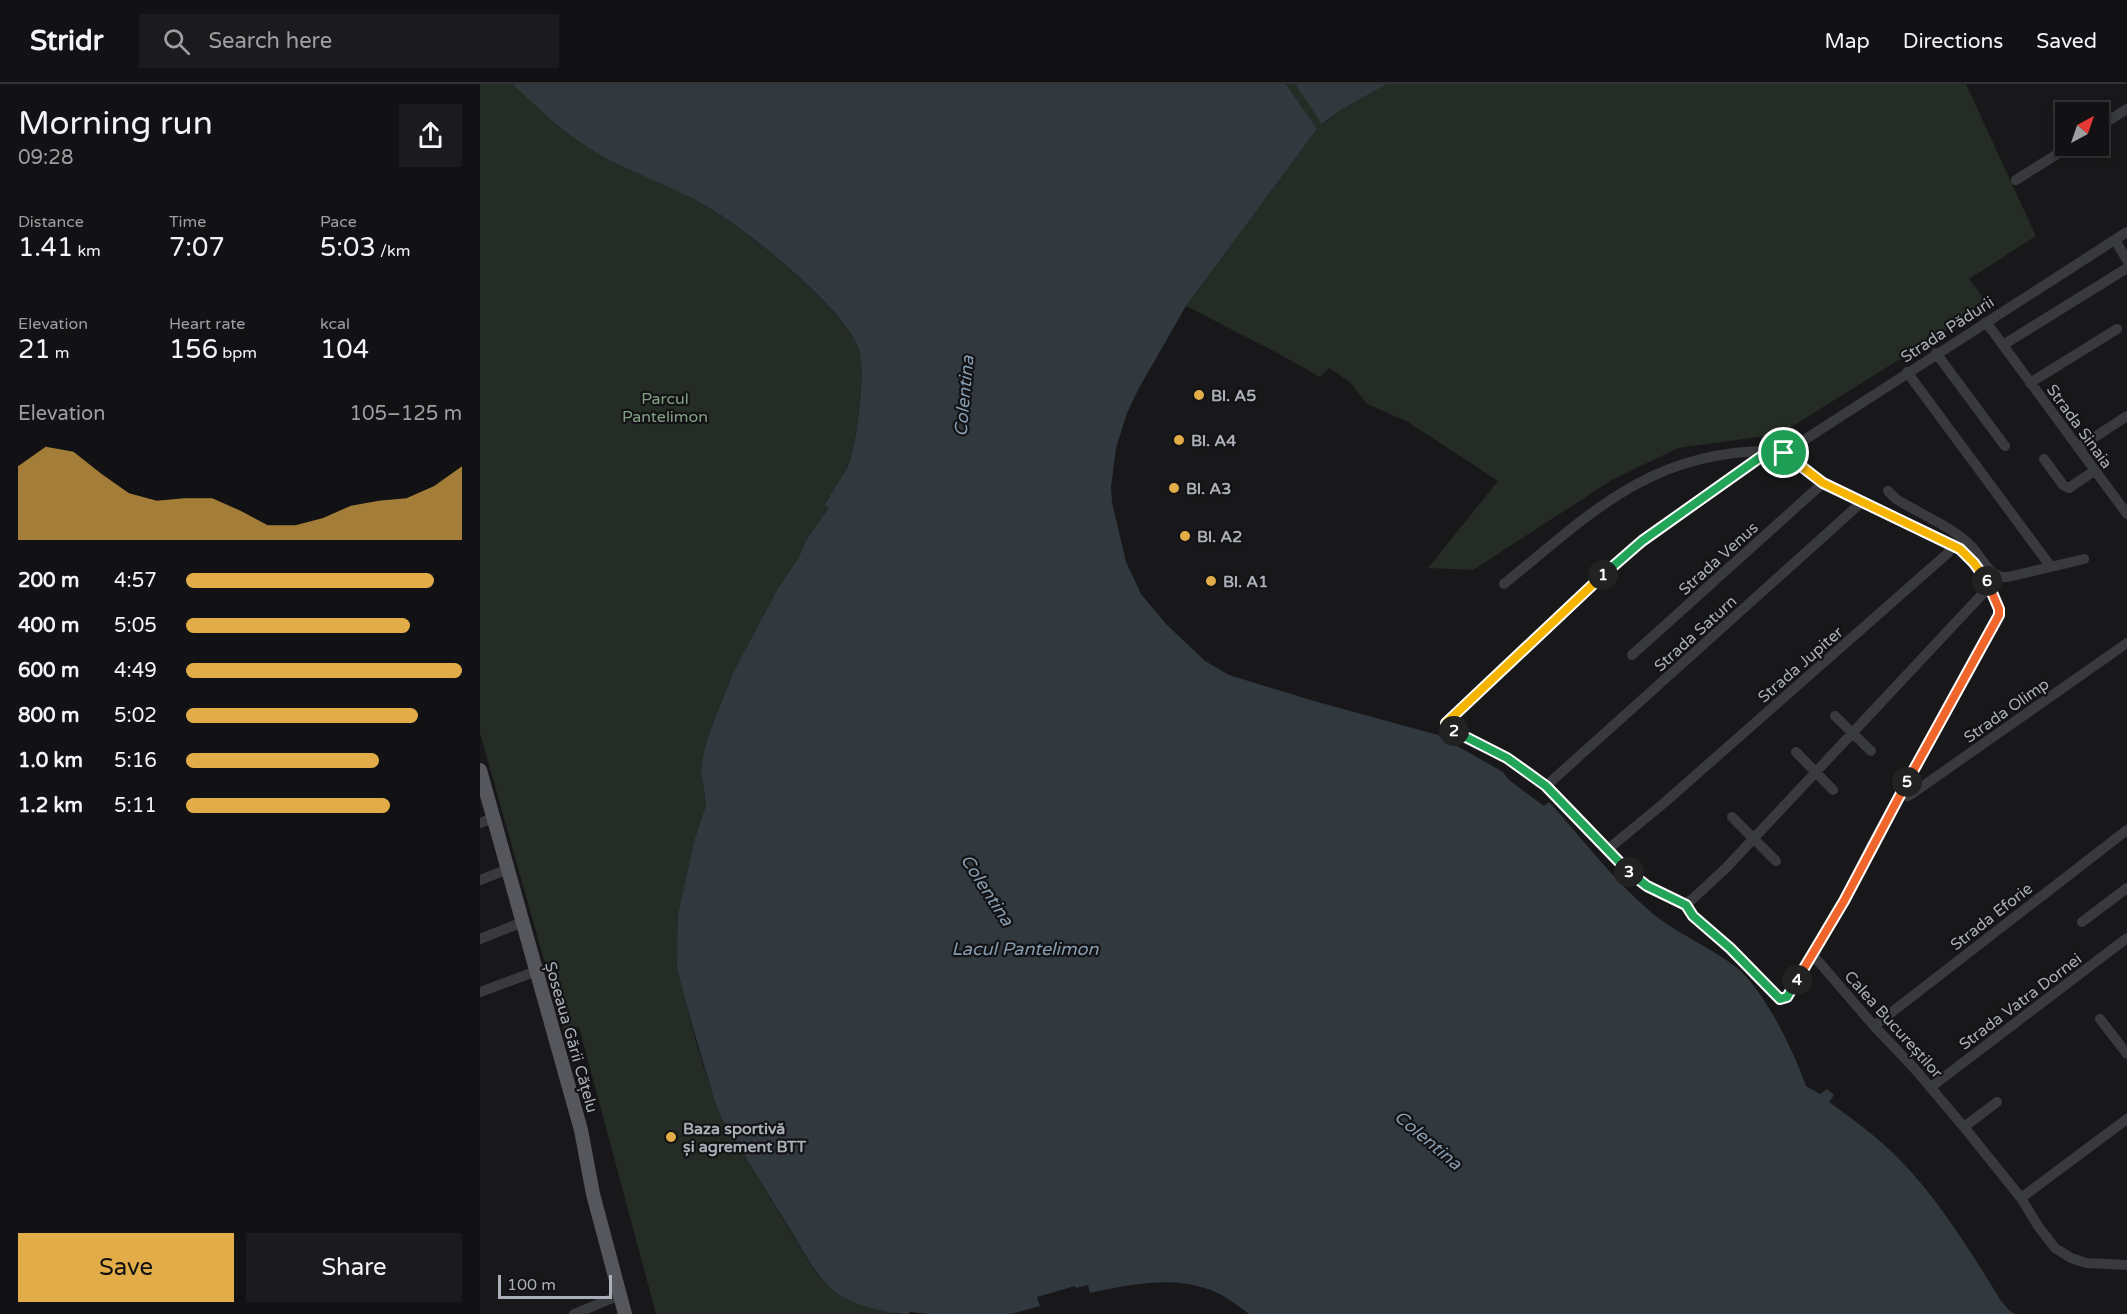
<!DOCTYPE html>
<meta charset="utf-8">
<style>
:root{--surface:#121214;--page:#1b1b1d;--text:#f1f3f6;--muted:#9c9ea0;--line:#313234;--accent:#e2ad48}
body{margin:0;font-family:"Varela Round",sans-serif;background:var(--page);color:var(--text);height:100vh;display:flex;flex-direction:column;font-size:22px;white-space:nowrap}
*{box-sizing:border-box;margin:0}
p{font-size:20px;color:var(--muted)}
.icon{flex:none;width:33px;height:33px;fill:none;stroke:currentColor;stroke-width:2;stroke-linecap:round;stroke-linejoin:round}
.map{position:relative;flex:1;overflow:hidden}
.details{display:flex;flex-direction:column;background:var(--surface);width:480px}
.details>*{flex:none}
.needle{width:39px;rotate:40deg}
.tools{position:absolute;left:1575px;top:18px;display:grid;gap:12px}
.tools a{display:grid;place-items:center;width:54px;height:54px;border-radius:0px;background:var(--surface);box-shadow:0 3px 9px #0003,0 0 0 2px var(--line);font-size:30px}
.scale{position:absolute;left:18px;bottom:15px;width:114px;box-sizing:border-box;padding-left:6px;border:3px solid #abafb8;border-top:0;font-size:16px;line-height:21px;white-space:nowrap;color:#abafb8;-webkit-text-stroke:4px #131315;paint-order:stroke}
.pin{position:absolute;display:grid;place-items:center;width:51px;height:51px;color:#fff;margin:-26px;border:3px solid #fff;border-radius:50%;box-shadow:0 2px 6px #0007}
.km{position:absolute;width:30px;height:30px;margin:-15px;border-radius:50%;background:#222;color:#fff;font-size:16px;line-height:30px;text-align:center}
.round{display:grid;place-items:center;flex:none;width:63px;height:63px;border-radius:0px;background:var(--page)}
.headline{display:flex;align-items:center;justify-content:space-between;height:102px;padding:0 18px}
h1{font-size:33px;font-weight:600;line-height:45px}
.stats{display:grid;grid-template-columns:repeat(3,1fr);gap:9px;height:102px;padding:6px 18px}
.stats div{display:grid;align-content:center}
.stats b{font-size:26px;font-weight:600}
.stats small{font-size:16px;font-weight:400}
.stats p{font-size:16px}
.chart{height:168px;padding:12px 18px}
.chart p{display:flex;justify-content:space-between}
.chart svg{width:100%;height:108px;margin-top:6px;fill:var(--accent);opacity:.7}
.action{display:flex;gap:12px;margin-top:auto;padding:12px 18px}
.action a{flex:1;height:69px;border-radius:0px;background:var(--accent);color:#111;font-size:24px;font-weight:600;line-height:69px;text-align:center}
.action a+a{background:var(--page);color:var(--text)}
ul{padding:0 18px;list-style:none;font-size:20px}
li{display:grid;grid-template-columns:96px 72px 1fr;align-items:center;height:45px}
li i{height:15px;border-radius:8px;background:var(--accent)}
header{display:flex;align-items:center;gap:36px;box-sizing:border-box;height:84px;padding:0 30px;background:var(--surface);border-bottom:2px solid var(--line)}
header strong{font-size:28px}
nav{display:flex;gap:33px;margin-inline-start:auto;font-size:21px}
.search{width:420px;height:54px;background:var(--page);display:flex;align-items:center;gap:15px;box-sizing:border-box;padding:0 21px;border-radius:0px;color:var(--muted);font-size:22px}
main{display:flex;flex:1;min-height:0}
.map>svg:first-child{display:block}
</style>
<header>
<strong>Stridr</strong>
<div class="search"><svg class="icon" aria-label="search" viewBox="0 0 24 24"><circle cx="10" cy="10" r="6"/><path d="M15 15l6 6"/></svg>Search here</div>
<nav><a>Map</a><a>Directions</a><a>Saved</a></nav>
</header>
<main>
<section class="details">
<div class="headline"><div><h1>Morning run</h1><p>09:28</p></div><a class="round"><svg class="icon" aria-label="share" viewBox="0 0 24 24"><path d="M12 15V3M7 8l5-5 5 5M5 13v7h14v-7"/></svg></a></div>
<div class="stats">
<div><p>Distance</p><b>1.41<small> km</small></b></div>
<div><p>Time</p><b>7:07</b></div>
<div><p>Pace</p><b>5:03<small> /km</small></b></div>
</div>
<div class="stats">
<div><p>Elevation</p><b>21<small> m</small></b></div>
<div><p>Heart rate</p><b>156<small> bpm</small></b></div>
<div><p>kcal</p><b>104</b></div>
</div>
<div class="chart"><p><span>Elevation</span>105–125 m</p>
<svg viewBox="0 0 160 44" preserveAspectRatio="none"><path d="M0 44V14L10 6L20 8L30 17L40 25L50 28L60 27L70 27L80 32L90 38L100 38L110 35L120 30L130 28L140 27L150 22L160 14V44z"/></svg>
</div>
<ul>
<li><b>200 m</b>4:57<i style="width:90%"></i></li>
<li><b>400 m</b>5:05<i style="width:81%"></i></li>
<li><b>600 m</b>4:49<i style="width:100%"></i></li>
<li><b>800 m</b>5:02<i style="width:84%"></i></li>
<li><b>1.0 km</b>5:16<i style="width:70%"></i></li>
<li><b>1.2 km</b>5:11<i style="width:74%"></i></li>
</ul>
<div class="action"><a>Save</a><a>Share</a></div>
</section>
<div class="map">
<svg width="1647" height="1230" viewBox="0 0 1647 1230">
<rect width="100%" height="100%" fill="#18181a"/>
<path fill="#242c25" d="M0,0H32C54,20 76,42 101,59C139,85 183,98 223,120C261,141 370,228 380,269C385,292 377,360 368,381C362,395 352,408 344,420L349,423L325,458L319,473L298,504L254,587L230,647L221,686L226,721L215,754L205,914C214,954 227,996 242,1035L334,1186L342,1196L364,1214L394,1224L419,1230H176L99,943L84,947L0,649Z
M806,0H815L843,40L859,27L907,0H1486L1556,152L1489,195L1508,220L1300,350L1198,364L1132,396L993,486L948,484L1018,397L928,338L887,320L870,298L849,284L840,293L801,271L706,222L837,45Z"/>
<path fill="#31393f" d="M32,0H806L837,45L706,222L659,304L647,329L636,364L631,403L632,418L646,478L661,510L686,540L725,577L749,591L834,617L958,651L1023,688L1029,696L1064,722L1069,718C1103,755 1133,796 1172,829C1197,850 1231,863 1257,884C1285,907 1314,968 1326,1002L1340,1010L1347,1005L1354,1011L1349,1018C1373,1035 1397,1053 1418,1074C1458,1114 1491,1168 1521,1217L1530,1227L1535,1230H769C756,1220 742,1209 725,1204C688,1192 647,1201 610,1209L608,1201L596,1204L595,1202L557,1213L560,1222L532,1230H447L430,1228L428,1230C409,1230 374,1221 358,1210C337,1195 327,1173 314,1152C290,1113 266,1074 242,1035L234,1015L211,937L197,884L198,831L215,754L226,721L221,686L224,668L230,647L254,587L298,504L319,473L325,458L349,423L344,421C352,408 361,395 368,382C377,360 385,292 380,269C371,228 261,141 223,120C183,98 139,85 101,59C76,42 54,20 32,0Z
M815,0H907L859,27L842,40Z"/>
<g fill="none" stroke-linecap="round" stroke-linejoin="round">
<path stroke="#393a3e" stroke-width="10" d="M1618,43L1647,25
M1536,96L1590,62
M1635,156L1647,176
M1506,238L1647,430
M1523,261L1647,184
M1456,269L1525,362
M1427,288L1571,483
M1550,299L1637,245
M1296,362L1343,399L1480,465L1500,486L1520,528L1391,762L1364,817L1310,910L1304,915L1294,910L1266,880L1213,832L1206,821L1167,802L1155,793C1113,753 1078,702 1026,673C1008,663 979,657 966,639L1148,469Z
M1598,364L1647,332
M1304,369L1647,148
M1564,375L1583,401L1589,404L1614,387
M1408,407L1416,415C1440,430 1471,442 1491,462C1502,474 1510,495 1528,493L1604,475
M1024,500C1110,430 1170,367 1289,367
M1152,571L1343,399
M1355,632L1391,667
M1316,668L1353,706
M1066,702L1383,417
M1420,711L1428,712L1433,709L1647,559
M1252,733L1296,777
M0,739L13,734
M1127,766L1184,719L1468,469L1473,460
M0,796L28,785
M1206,821L1246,784L1509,503
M1602,838L1647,804
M0,855L43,838
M1332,870L1394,942L1434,984L1484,1043L1541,1114L1558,1142L1575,1164L1591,1174L1606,1179L1647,1181
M0,908L57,887
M1620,935L1647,970
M1394,942L1647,746
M1451,1003L1647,854
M1484,1043L1517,1018
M1541,1114L1647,1035
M94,1230L140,1211"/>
<path stroke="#56575d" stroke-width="14" d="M0,686L101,1046L113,1110L145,1230"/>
</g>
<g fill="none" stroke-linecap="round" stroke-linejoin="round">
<defs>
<path id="split-1" d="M1123,491L1162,457L1296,362L1304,369"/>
<path id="split-2" d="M974,647L966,639L1123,491"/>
<path id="split-3" d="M974,647L1027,674L1066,702L1149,788"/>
<path id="split-4" d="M1149,788L1167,802L1206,821L1213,832L1250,864L1300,915L1307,913L1317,896"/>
<path id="split-5" d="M1317,896L1364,817L1427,698"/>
<path id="split-6" d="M1427,698L1519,531V525L1507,497"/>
<path id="split-7" d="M1304,369L1343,399L1480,465L1494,479L1507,497"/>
</defs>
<use href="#split-1" stroke="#fff" stroke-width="12"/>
<use href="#split-2" stroke="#fff" stroke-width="12"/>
<use href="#split-3" stroke="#fff" stroke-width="12"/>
<use href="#split-4" stroke="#fff" stroke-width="12"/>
<use href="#split-5" stroke="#fff" stroke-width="12"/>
<use href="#split-6" stroke="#fff" stroke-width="12"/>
<use href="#split-7" stroke="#fff" stroke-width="12"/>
<use href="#split-1" stroke="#22a559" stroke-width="8"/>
<use href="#split-2" stroke="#f5b400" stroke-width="8"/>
<use href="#split-3" stroke="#22a559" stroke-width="8"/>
<use href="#split-4" stroke="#22a559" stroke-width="8"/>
<use href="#split-5" stroke="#f0652b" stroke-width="8"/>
<use href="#split-6" stroke="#f0652b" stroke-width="8"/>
<use href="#split-7" stroke="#f5b400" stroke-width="8"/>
</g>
<g fill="#e2ad48" stroke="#131315" stroke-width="2">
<circle cx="719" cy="311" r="6"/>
<circle cx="699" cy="356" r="6"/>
<circle cx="694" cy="404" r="6"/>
<circle cx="705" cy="452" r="6"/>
<circle cx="731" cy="497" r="6"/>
<circle cx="191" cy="1053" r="6"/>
</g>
<g text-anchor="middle" stroke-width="4.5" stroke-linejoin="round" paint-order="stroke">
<g font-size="16" fill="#abafb8" stroke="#131315">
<text transform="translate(1467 245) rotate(-33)" y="6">Strada Pădurii</text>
<text transform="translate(1600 342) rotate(54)" y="6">Strada Sinaia</text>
<text transform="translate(1238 474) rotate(-42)" y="6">Strada Venus</text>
<text transform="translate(1215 549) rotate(-42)" y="6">Strada Saturn</text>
<text transform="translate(1320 580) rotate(-41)" y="6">Strada Jupiter</text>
<text transform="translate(1526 626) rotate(-35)" y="6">Strada Olimp</text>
<text transform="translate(1511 832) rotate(-38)" y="6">Strada Eforie</text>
<text transform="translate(1540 917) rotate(-37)" y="6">Strada Vatra Dornei</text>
<text transform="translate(1414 940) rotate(48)" y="6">Calea Bucureștilor</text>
<text transform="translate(92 953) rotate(74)" y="6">Șoseaua Gării Cățelu</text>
</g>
<g font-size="16" font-weight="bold" fill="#abafb8" stroke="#131315" text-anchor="start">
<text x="731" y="317">Bl. A5</text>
<text x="711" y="362">Bl. A4</text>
<text x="706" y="410">Bl. A3</text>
<text x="717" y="458">Bl. A2</text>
<text x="743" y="503">Bl. A1</text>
<text x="203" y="1050">Baza sportivă<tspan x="203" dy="18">și agrement BTT</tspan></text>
</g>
<g font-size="16" fill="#84a186" stroke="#131315">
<text x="185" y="320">Parcul<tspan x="185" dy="18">Pantelimon</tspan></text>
</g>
<g font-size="18" font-style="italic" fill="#869cb0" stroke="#131315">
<text transform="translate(484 312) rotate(-85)" y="6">Colentina</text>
<text transform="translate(507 806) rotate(57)" y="6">Colentina</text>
<text x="545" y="871">Lacul Pantelimon</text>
<text transform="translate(948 1056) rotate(40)" y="6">Colentina</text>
</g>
</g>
</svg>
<div class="tools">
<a><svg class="needle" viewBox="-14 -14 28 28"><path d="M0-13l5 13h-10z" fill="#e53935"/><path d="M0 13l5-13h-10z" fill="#9c9ea0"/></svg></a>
</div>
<div class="scale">100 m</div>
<div class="pin" style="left:1304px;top:369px;background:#1e9e55"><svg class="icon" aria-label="arrive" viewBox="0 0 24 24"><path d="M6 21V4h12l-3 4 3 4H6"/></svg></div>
<b class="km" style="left:1123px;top:491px">1</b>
<b class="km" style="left:974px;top:647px">2</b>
<b class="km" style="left:1149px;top:788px">3</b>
<b class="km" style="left:1317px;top:896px">4</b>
<b class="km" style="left:1427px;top:698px">5</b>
<b class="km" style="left:1507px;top:497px">6</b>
</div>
</main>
